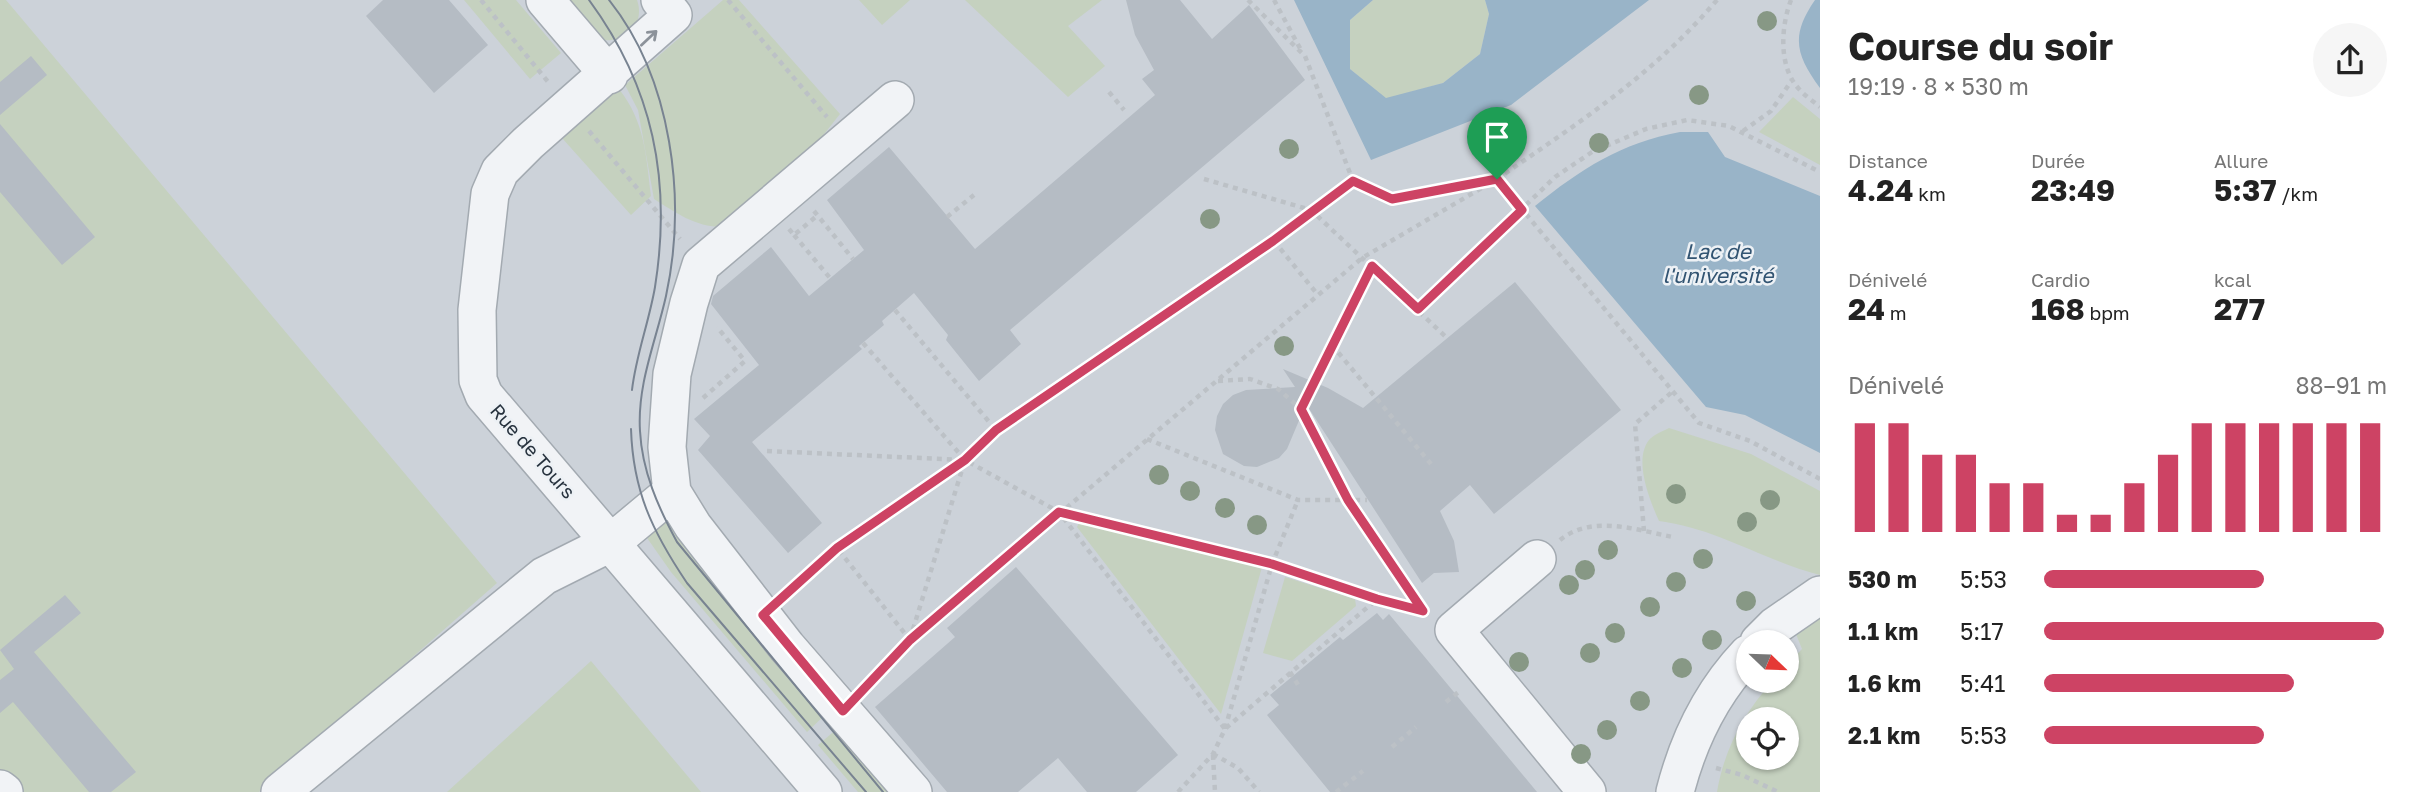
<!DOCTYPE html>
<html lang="fr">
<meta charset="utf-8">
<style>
:root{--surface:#fff;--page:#f6f6f6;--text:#222;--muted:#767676;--accent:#cd4364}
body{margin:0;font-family:"Golos Text",sans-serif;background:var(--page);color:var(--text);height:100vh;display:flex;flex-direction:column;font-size:26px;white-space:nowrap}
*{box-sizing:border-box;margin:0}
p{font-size:23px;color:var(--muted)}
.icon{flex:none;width:38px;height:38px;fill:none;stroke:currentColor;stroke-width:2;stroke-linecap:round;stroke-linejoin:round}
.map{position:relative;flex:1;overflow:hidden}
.panel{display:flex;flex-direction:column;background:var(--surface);width:595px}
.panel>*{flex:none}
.needle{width:46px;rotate:113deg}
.fabs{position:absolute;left:1736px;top:630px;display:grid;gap:14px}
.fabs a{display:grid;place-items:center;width:63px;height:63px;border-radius:50%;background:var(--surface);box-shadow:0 2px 5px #0004;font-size:35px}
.pin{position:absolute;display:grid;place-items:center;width:60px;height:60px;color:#fff;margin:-72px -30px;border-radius:50% 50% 50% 0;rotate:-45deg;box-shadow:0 0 7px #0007}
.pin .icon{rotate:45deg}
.round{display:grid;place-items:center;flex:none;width:74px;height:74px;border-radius:37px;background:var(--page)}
.overview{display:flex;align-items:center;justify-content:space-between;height:119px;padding:0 28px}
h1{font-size:38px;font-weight:700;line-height:52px}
.stats{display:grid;grid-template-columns:repeat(3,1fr);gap:10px;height:119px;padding:7px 28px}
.stats div{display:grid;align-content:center}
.stats b{font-size:30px;font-weight:700}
.stats small{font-size:19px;font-weight:400}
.stats p{font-size:19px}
.chart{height:196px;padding:14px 28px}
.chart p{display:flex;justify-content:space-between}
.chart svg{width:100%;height:126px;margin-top:7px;stroke:var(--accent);stroke-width:6}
ul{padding:0 28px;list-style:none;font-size:23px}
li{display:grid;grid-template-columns:112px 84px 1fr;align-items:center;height:52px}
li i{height:18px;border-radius:9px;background:var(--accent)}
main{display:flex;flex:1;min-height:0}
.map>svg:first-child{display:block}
</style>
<main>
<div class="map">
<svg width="1820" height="792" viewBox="0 0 1820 792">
<rect width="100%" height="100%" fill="#dee3e7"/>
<path fill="#ccd2d9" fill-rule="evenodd" d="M0,0H1820V792H0ZM1748,642H1787V681H1748ZM1748,719H1787V758H1748Z"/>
<path fill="#c5d1bf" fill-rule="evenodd" d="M0,0H6L497,583L259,792H0Z
M464,0H516L561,53L530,79Z
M557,0H637C648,31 612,51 586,34C575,27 566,10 557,0Z
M723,0H739L840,114L802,162L722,227C695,227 675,212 654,199L638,110L625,85Z
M859,0H910L882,25Z
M965,0H1102L1068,26L1105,66L1068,97Z
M1373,0H1485L1489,14L1480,54L1443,83L1386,99L1350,69V20Z
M619,89C645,122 646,155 651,196L631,215L562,138Z
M1793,97L1820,119V165L1759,132Z
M1669,428L1751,454L1820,491V575C1765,561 1716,528 1659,521C1650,501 1633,460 1649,440C1653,435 1663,431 1669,428Z
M669,516L826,714L807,732L671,572L645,535Z
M1080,521L1262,567L1221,714L1077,527Z
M1285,577L1355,599L1356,606L1292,661L1263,653Z
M1820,610V792H1717C1724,750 1744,712 1773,681H1787V665L1802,649L1794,629ZM1748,719H1787V758H1748Z
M591,661L701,792H447Z
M838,728L893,792H858L818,745Z"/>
<path fill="#99b4c8" d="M1294,0H1373L1350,20V69L1386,98L1443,83L1480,54L1489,14L1485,0H1649L1511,105L1371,160Z
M1815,0H1820V88C1796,55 1790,36 1815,0Z
M1680,132H1708L1725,157L1820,196V453L1745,415L1706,407L1535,206C1581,169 1621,143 1680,132Z"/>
<path fill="#b5bcc4" d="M383,0H449L488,45L434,93L366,16Z
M1126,0H1180L1212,39L1249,5L1305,80L1010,330L1021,344L979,381L946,340L948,335L914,293L882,321L884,325L859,346L862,349L752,442L822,523L788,553L698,450L710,436L694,419L759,365L711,304L713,296L771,247L809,296L864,250L827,200L889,147L975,249L1155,95L1142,79L1154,70L1135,35Z
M31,56L47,75L0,115V82Z
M0,124L95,237L62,265L0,192Z
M1515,282L1621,410L1494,514L1470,485L1440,511L1454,541L1459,572L1434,573L1422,583L1306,404L1287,449L1279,458L1257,467L1244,466L1223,454L1215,430L1217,416L1223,404L1233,395L1246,390L1295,387L1283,369L1328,388L1363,408Z
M1016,567L1178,755L1136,792H1087L1058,758L1018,792H947L875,707L955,637L947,628Z
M65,595L81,613L34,652L136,772L111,792H89L13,702L0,713V680L14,669L0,650Z
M1377,613L1383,620L1389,614L1537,792H1330L1267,715L1279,705L1270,695L1340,637L1343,640Z"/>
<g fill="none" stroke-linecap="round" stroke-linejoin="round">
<defs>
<path id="minor" d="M545,0L609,75
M660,0L673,15L528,143L500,171L490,194L477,310L478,380L484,395L823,792
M895,100L701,265L689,303L672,374L667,447L672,492L693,526L787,647L913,792
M1537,559L1454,630L1587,792
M1759,642L1775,626L1820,595
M0,789L4,792
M280,792L544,576L612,542L672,492
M1675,792C1688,741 1712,692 1748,654"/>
</defs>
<use href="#minor" stroke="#a3aab1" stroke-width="40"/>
<path stroke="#bcc1c6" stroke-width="4.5" stroke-dasharray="5 5" stroke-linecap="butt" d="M481,0L549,83
M728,0L827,117
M1248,0L1305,56L1353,181
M1274,0L1302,52
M1717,0C1653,75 1577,124 1497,179L1699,423L1750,441L1820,479
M1791,0C1781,26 1778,67 1799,89C1805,96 1813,101 1820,107
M1109,92L1124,110
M589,131L680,239
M1743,131L1771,111L1792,80
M1204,179L1311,210L1447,338
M814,211L853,259
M947,217L974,195
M789,229L794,235L818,215
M794,235L830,278
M1274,241L1318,295
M1418,309L1555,177L1592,152L1646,129L1687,120L1729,126L1820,172
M895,310L996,430
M863,343L965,460L1059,512L1225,729
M1332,345L1431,464
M1218,381L1250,379L1278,389L1301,409L1348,500L1423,610
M703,398L745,361L717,327
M1301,409L1372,266
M1147,439L1298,500H1367
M767,451L965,460
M1060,512L1272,564L1429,614
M1644,531L1635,424L1672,392
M1560,540C1592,514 1636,530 1673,537
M786,594L837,548
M910,639L965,460
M1290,672L1300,688
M865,687L910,640L1362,258L1497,179L1392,199L1353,181L1274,241L996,430L965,460L837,548L910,640
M1446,702L1461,690
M1226,728L1376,600
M1392,747L1416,727
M1213,754L1238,768L1259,792
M1213,755L1215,792
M1716,768L1742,775L1778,792
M1178,792L1213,754L1225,729L1272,564L1298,500
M1336,792L1363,771"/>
<use href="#minor" stroke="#f1f3f6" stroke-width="37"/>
<path stroke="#788391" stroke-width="2" d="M589,0C653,87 672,180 655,287C649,322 636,355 632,390
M609,0C672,79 687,199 666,296C656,341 637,384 640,431C642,471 658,507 677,542L883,792
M631,429C633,491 652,531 687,583L866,792"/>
</g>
<g fill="#879885">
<circle cx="1767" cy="21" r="10"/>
<circle cx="1699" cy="95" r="10"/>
<circle cx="1599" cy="143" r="10"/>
<circle cx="1289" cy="149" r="10"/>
<circle cx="1210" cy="219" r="10"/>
<circle cx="1284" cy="346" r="10"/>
<circle cx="1159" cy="475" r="10"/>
<circle cx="1190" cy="491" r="10"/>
<circle cx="1676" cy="494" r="10"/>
<circle cx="1770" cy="500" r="10"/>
<circle cx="1225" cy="508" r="10"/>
<circle cx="1747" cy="522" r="10"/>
<circle cx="1257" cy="525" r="10"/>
<circle cx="1608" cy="550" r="10"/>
<circle cx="1703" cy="559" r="10"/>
<circle cx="1585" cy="570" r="10"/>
<circle cx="1676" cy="582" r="10"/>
<circle cx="1569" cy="585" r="10"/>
<circle cx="1746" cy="601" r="10"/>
<circle cx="1650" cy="607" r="10"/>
<circle cx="1615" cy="633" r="10"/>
<circle cx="1712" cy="640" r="10"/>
<circle cx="1590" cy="653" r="10"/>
<circle cx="1519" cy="662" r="10"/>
<circle cx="1682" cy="668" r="10"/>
<circle cx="1640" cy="701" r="10"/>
<circle cx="1607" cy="730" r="10"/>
<circle cx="1581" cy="754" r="10"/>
</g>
<defs><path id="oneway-shaft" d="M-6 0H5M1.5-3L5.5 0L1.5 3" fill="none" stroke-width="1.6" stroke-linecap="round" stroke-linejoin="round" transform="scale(1.75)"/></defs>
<use stroke="#8c929a" href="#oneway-shaft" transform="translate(649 38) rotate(-43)"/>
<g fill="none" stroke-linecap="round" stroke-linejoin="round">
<defs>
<path id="route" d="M1497,179L1522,210L1418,309L1372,266L1301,409L1348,500L1423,611L1377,599L1272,564L1059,512L910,640L843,711L763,615L837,548L965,460L996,430L1273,241L1353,181L1392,199Z"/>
</defs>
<use href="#route" stroke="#fff" stroke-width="14"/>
<use href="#route" stroke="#cd4364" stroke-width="9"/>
</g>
<g text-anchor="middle" stroke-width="5" stroke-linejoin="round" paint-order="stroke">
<g font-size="19" fill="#27323e" stroke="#edf1f5">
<text transform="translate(533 451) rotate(49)" y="7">Rue de Tours</text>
</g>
<g font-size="21" font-style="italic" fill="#325472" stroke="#edf1f5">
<text x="1718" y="259">Lac de<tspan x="1718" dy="24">l'université</tspan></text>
</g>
</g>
</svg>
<div class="fabs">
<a><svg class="needle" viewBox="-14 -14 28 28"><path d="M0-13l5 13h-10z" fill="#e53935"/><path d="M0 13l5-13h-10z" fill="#767676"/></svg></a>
<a><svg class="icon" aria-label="locate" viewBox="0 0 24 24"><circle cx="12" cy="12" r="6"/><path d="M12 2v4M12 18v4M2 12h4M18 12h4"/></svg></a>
</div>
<div class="pin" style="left:1497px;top:179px;background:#1e9e55"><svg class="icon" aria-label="arrive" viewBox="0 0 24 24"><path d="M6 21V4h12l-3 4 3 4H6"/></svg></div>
</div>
<section class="panel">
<div class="overview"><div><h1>Course du soir</h1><p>19:19 · 8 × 530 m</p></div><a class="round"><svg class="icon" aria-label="share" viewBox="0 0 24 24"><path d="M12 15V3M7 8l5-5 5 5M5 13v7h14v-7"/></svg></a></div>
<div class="stats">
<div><p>Distance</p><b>4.24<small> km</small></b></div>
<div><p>Durée</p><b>23:49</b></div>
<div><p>Allure</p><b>5:37<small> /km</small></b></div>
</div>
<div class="stats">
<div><p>Dénivelé</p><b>24<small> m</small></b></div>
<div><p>Cardio</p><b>168<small> bpm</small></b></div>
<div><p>kcal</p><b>277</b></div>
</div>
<div class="chart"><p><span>Dénivelé</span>88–91 m</p>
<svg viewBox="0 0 160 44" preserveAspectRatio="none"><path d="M5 44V6M15 44V6M25 44V17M35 44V17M45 44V27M55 44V27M65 44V38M75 44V38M85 44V27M95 44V17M105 44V6M115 44V6M125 44V6M135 44V6M145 44V6M155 44V6"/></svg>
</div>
<ul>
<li><b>530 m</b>5:53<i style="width:64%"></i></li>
<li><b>1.1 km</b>5:17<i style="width:99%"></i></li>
<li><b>1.6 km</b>5:41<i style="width:73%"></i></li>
<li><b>2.1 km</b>5:53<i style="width:64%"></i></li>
</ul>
</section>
</main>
